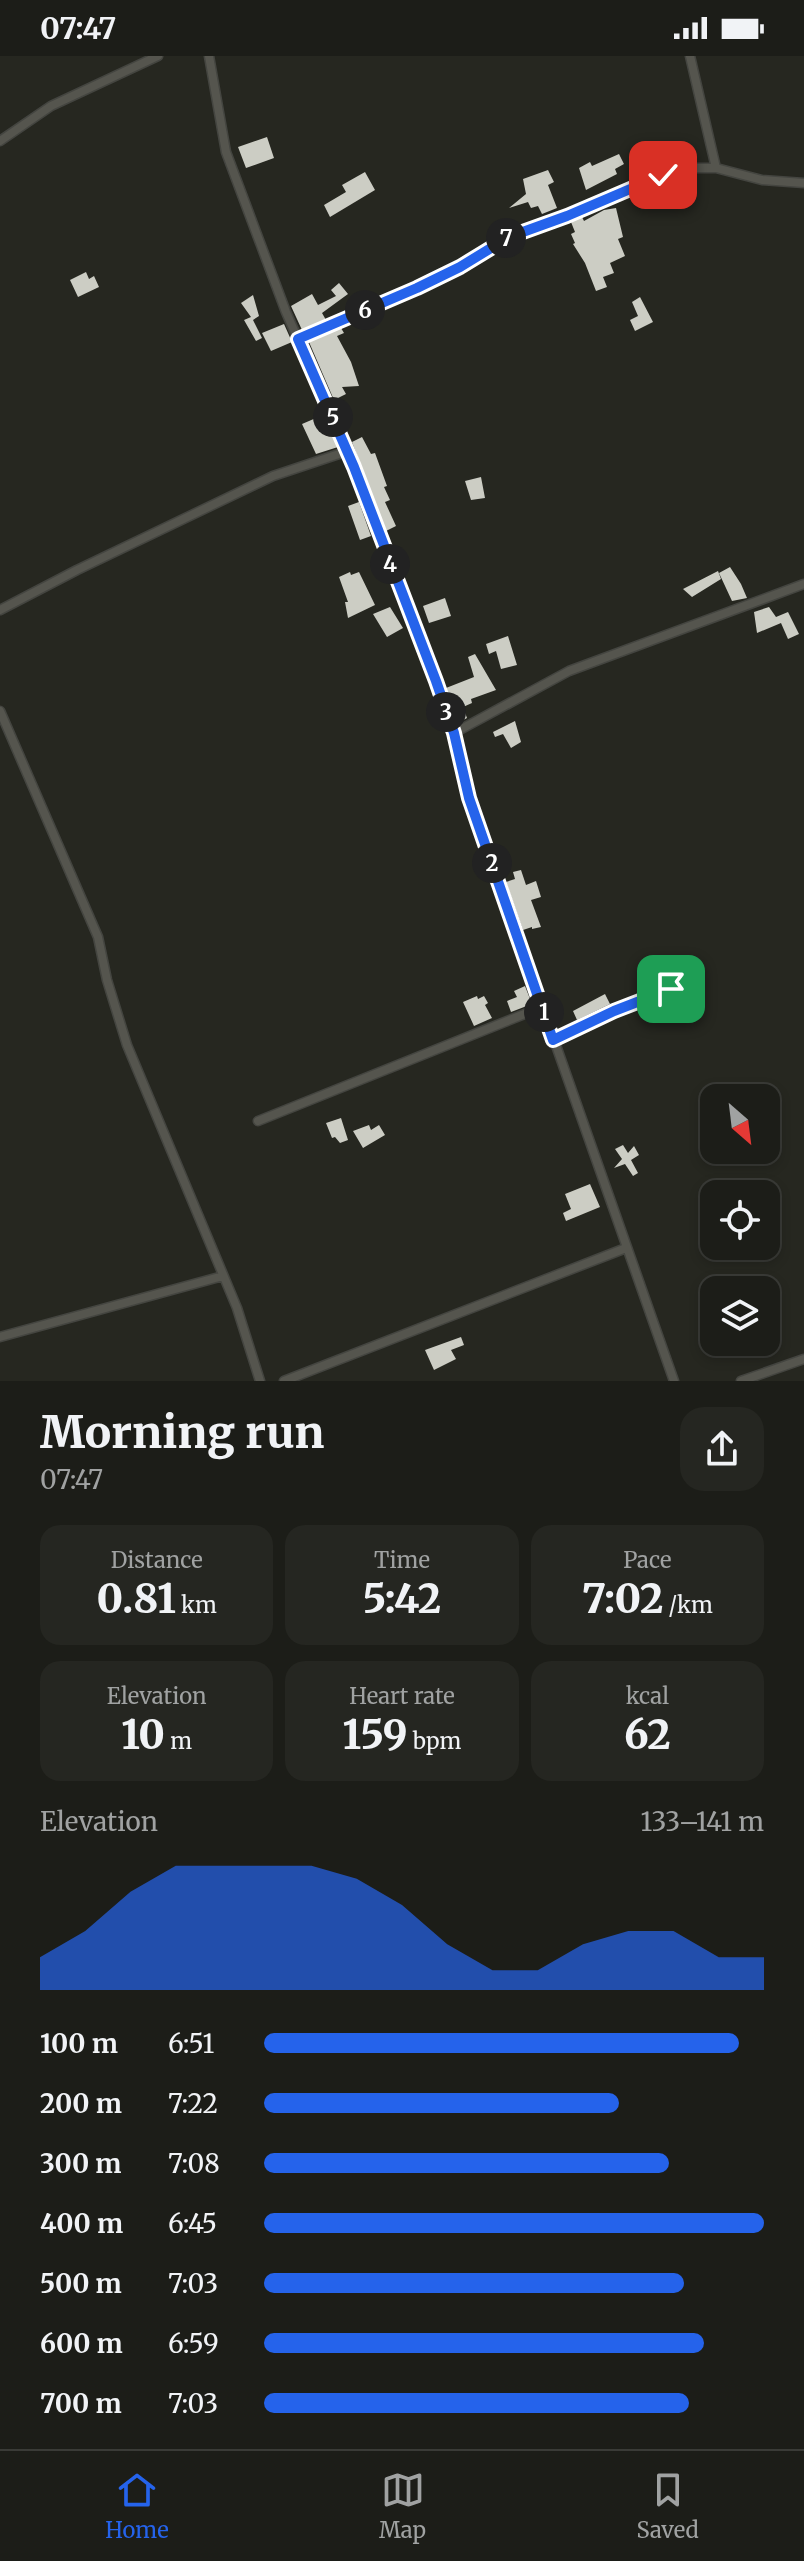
<!DOCTYPE html>
<meta charset="utf-8">
<style>
:root{--surface:#1c1d18;--page:#252621;--text:#f1f3f6;--muted:#a0a2a2;--line:#3a3b37;--accent:#2563eb}
body{margin:0;font-family:Merriweather,serif;background:var(--page);color:var(--text);height:100vh;display:flex;flex-direction:column;font-size:30px;white-space:nowrap}
*{box-sizing:border-box;margin:0}
p{font-size:26px;color:var(--muted)}
.icon{flex:none;width:44px;height:44px;fill:none;stroke:currentColor;stroke-width:2;stroke-linecap:round;stroke-linejoin:round}
.map{position:relative;height:1325px;overflow:hidden}
.sheet{display:flex;flex-direction:column;background:var(--surface);flex:1}
.sheet>*{flex:none}
.needle{width:52px;rotate:152deg}
.controls{position:absolute;left:700px;top:1028px;display:grid;gap:16px}
.controls a{display:grid;place-items:center;width:80px;height:80px;border-radius:16px;background:var(--surface);box-shadow:0 4px 12px #0003,0 0 0 2px var(--line);font-size:40px}
.pin{position:absolute;display:grid;place-items:center;width:68px;height:68px;color:#fff;margin:-34px;border-radius:16px;box-shadow:0 4px 12px #0006}
.km{position:absolute;width:40px;height:40px;margin:-20px;border-radius:50%;background:#222;color:#fff;font-size:22px;line-height:40px;text-align:center}
.round{display:grid;place-items:center;flex:none;width:84px;height:84px;border-radius:24px;background:var(--page)}
.headline{display:flex;align-items:center;justify-content:space-between;height:136px;padding:0 40px}
h1{font-size:44px;font-weight:800;line-height:60px}
.metrics{display:grid;grid-template-columns:repeat(3,1fr);gap:12px;height:136px;padding:8px 40px}
.metrics div{display:grid;align-content:center;border-radius:20px;background:var(--page);text-align:center}
.metrics b{font-size:40px;font-weight:800}
.metrics small{font-size:22px;font-weight:400}
.metrics p{font-size:22px}
.chart{height:224px;padding:16px 40px}
.chart p{display:flex;justify-content:space-between}
.chart svg{width:100%;height:144px;margin-top:8px;fill:var(--accent);opacity:.7}
ul{padding:0 40px;list-style:none;font-size:26px}
li{display:grid;grid-template-columns:128px 96px 1fr;align-items:center;height:60px}
li i{height:20px;border-radius:10px;background:var(--accent)}
.status{display:flex;justify-content:space-between;align-items:center;height:56px;padding:0 40px;background:var(--surface);direction:ltr}
.status svg{height:22px;fill:currentColor}
.dock{display:flex;justify-content:space-around;align-items:center;height:112px;border-top:2px solid var(--line);background:var(--surface);font-size:22px;color:var(--muted)}
.dock a{display:grid;justify-items:center;gap:4px}
.dock .on{color:var(--accent)}
.map>svg:first-child{display:block}
</style>
<div class="status"><b>07:47</b><svg viewBox="0 0 49 12"><path d="M0 12V9h3v3zM5 12V6h3v6zM10 12V3h3v9zM15 12V0h3v12zM26 1h20v11H26zM47 4h2v5h-2z"/></svg></div>
<div class="map">
<svg width="804" height="1325" viewBox="0 0 804 1325">
<rect width="100%" height="100%" fill="#262720"/>
<path fill="#cccdc4" d="M267,81L274,102L246,112L238,91Z
M619,98L624,108L615,113L617,118L586,134L579,112L590,106L592,110Z
M548,114L554,126L548,129L557,152L542,158L538,150L531,152L528,146L509,152L526,138L523,123Z
M365,116L375,134L330,161L324,149L346,136L342,129Z
M616,152L623,181L618,183L625,200L610,207L614,217L603,221L607,231L596,235L585,207L573,188L575,187L571,178L575,176L571,166L582,161L584,165L604,154Z
M86,216L89,223L94,220L99,231L78,241L70,224Z
M339,227L348,238L322,257L326,264L302,274L291,250L312,238L318,249L336,240L331,234Z
M253,239L259,260L253,264L262,282L256,285L244,264L251,261L241,247Z
M640,241L653,266L635,275L630,264L638,260L632,246Z
M284,268L292,286L271,295L262,277Z
M341,272L344,277L337,280L351,306L359,330L342,331L346,338L334,344L309,286Z
M323,359L338,391L316,398L302,368Z
M362,381L371,398L375,397L387,430L384,431L390,444L385,446L396,470L386,475L352,386Z
M481,421L485,442L471,444L465,425Z
M359,446L371,480L360,484L348,450Z
M730,511L741,528L747,542L732,545L719,517Z
M718,515L721,523L692,541L683,533Z
M350,516L351,519L359,516L375,549L348,562L345,546H348L339,521Z
M445,542L451,560L429,567L423,550Z
M390,551L403,572L387,581L373,558Z
M769,551L776,561L788,556L799,578L788,583L781,567L757,577L754,556Z
M508,580L517,609L501,613L496,595L489,598L486,588Z
M475,598L496,634L471,643L472,647L463,651L467,662L458,667L446,632L474,621L468,601Z
M515,665L521,686L511,692L503,678L495,681L493,676Z
M521,814L526,829L536,825L541,841L531,844L541,871L532,873V871L523,874L506,826L515,823L513,816Z
M525,930L532,948L511,956L507,945L517,941L514,935Z
M605,938L610,948L577,964L573,955Z
M477,940L478,943L484,940L488,947L485,949L492,962L474,970L463,946Z
M341,1062L348,1084L340,1087L335,1081L332,1082L326,1067Z
M369,1069L371,1074L379,1069L385,1079L363,1092L353,1075Z
M623,1089L628,1097L634,1090L639,1099L631,1104L638,1117L633,1120L625,1108L614,1112L622,1103L615,1093Z
M590,1128L600,1151L566,1165L563,1157L571,1153L565,1138Z
M461,1281L464,1289L451,1294L456,1303L434,1314L425,1294Z"/>
<g fill="none" stroke-linecap="round" stroke-linejoin="round">
<defs>
<path id="minor" d="M209,0L226,96L286,256L354,411L436,625L454,677L469,742L674,1325
M690,0L716,112
M0,85L51,50L158,0
M298,283L417,232L460,211L509,181L567,160L682,112H716L762,124L804,127
M0,554L77,514L273,420L348,395
M0,655L98,881L107,924L127,989L237,1252L260,1325
M454,677L569,615L804,528
M553,984L614,955L671,933
M258,1065L542,951
M0,1281L223,1220
M284,1325L626,1192
M741,1325L804,1303"/>
</defs>
<use href="#minor" stroke="#444540" stroke-width="11"/>
<use href="#minor" stroke="#55554e" stroke-width="8"/>
</g>
<g fill="none" stroke-linecap="round" stroke-linejoin="round">
<defs>
<path id="route" d="M663,119L567,160L509,181L460,211L417,232L298,283L354,411L436,625L454,677L469,742L553,984L614,955L671,933"/>
</defs>
<use href="#route" stroke="#fff" stroke-width="16"/>
<use href="#route" stroke="#2563eb" stroke-width="10"/>
</g>
</svg>
<div class="controls">
<a><svg class="needle" viewBox="-14 -14 28 28"><path d="M0-13l5 13h-10z" fill="#e53935"/><path d="M0 13l5-13h-10z" fill="#a0a2a2"/></svg></a>
<a><svg class="icon" aria-label="locate" viewBox="0 0 24 24"><circle cx="12" cy="12" r="6"/><path d="M12 2v4M12 18v4M2 12h4M18 12h4"/></svg></a>
<a><svg class="icon" aria-label="layers" viewBox="0 0 24 24"><path d="M12 4l9 5-9 5-9-5zM3 14l9 5 9-5"/></svg></a>
</div>
<div class="pin" style="left:671px;top:933px;background:#1e9e55"><svg class="icon" aria-label="arrive" viewBox="0 0 24 24"><path d="M6 21V4h12l-3 4 3 4H6"/></svg></div>
<div class="pin" style="left:663px;top:119px;background:#d93025"><svg class="icon" aria-label="check" viewBox="0 0 24 24"><path d="M5 12l5 5 9-10"/></svg></div>
<b class="km" style="left:544px;top:956px">1</b>
<b class="km" style="left:492px;top:807px">2</b>
<b class="km" style="left:446px;top:656px">3</b>
<b class="km" style="left:390px;top:508px">4</b>
<b class="km" style="left:333px;top:361px">5</b>
<b class="km" style="left:365px;top:254px">6</b>
<b class="km" style="left:506px;top:182px">7</b>
</div>
<section class="sheet">
<div class="headline"><div><h1>Morning run</h1><p>07:47</p></div><a class="round"><svg class="icon" aria-label="share" viewBox="0 0 24 24"><path d="M12 15V3M7 8l5-5 5 5M5 13v7h14v-7"/></svg></a></div>
<div class="metrics">
<div><p>Distance</p><b>0.81<small> km</small></b></div>
<div><p>Time</p><b>5:42</b></div>
<div><p>Pace</p><b>7:02<small> /km</small></b></div>
</div>
<div class="metrics">
<div><p>Elevation</p><b>10<small> m</small></b></div>
<div><p>Heart rate</p><b>159<small> bpm</small></b></div>
<div><p>kcal</p><b>62</b></div>
</div>
<div class="chart"><p><span>Elevation</span>133–141 m</p>
<svg viewBox="0 0 160 44" preserveAspectRatio="none"><path d="M0 44V34L10 26L20 14L30 6L40 6L50 6L60 6L70 10L80 18L90 30L100 38L110 38L120 30L130 26L140 26L150 34L160 34V44z"/></svg>
</div>
<ul>
<li><b>100 m</b>6:51<i style="width:95%"></i></li>
<li><b>200 m</b>7:22<i style="width:71%"></i></li>
<li><b>300 m</b>7:08<i style="width:81%"></i></li>
<li><b>400 m</b>6:45<i style="width:100%"></i></li>
<li><b>500 m</b>7:03<i style="width:84%"></i></li>
<li><b>600 m</b>6:59<i style="width:88%"></i></li>
<li><b>700 m</b>7:03<i style="width:85%"></i></li>
</ul>
</section>
<nav class="dock">
<a class="on"><svg class="icon" aria-label="home" viewBox="0 0 24 24"><path d="M3 11l9-7 9 7M6 9v11h12V9"/></svg>Home</a>
<a><svg class="icon" aria-label="map" viewBox="0 0 24 24"><path d="M3 6l6-2 6 2 6-2v14l-6 2-6-2-6 2zM9 4v14M15 6v14"/></svg>Map</a>
<a><svg class="icon" aria-label="saved" viewBox="0 0 24 24"><path d="M7 4h10v16l-5-4-5 4z"/></svg>Saved</a>
</nav>
